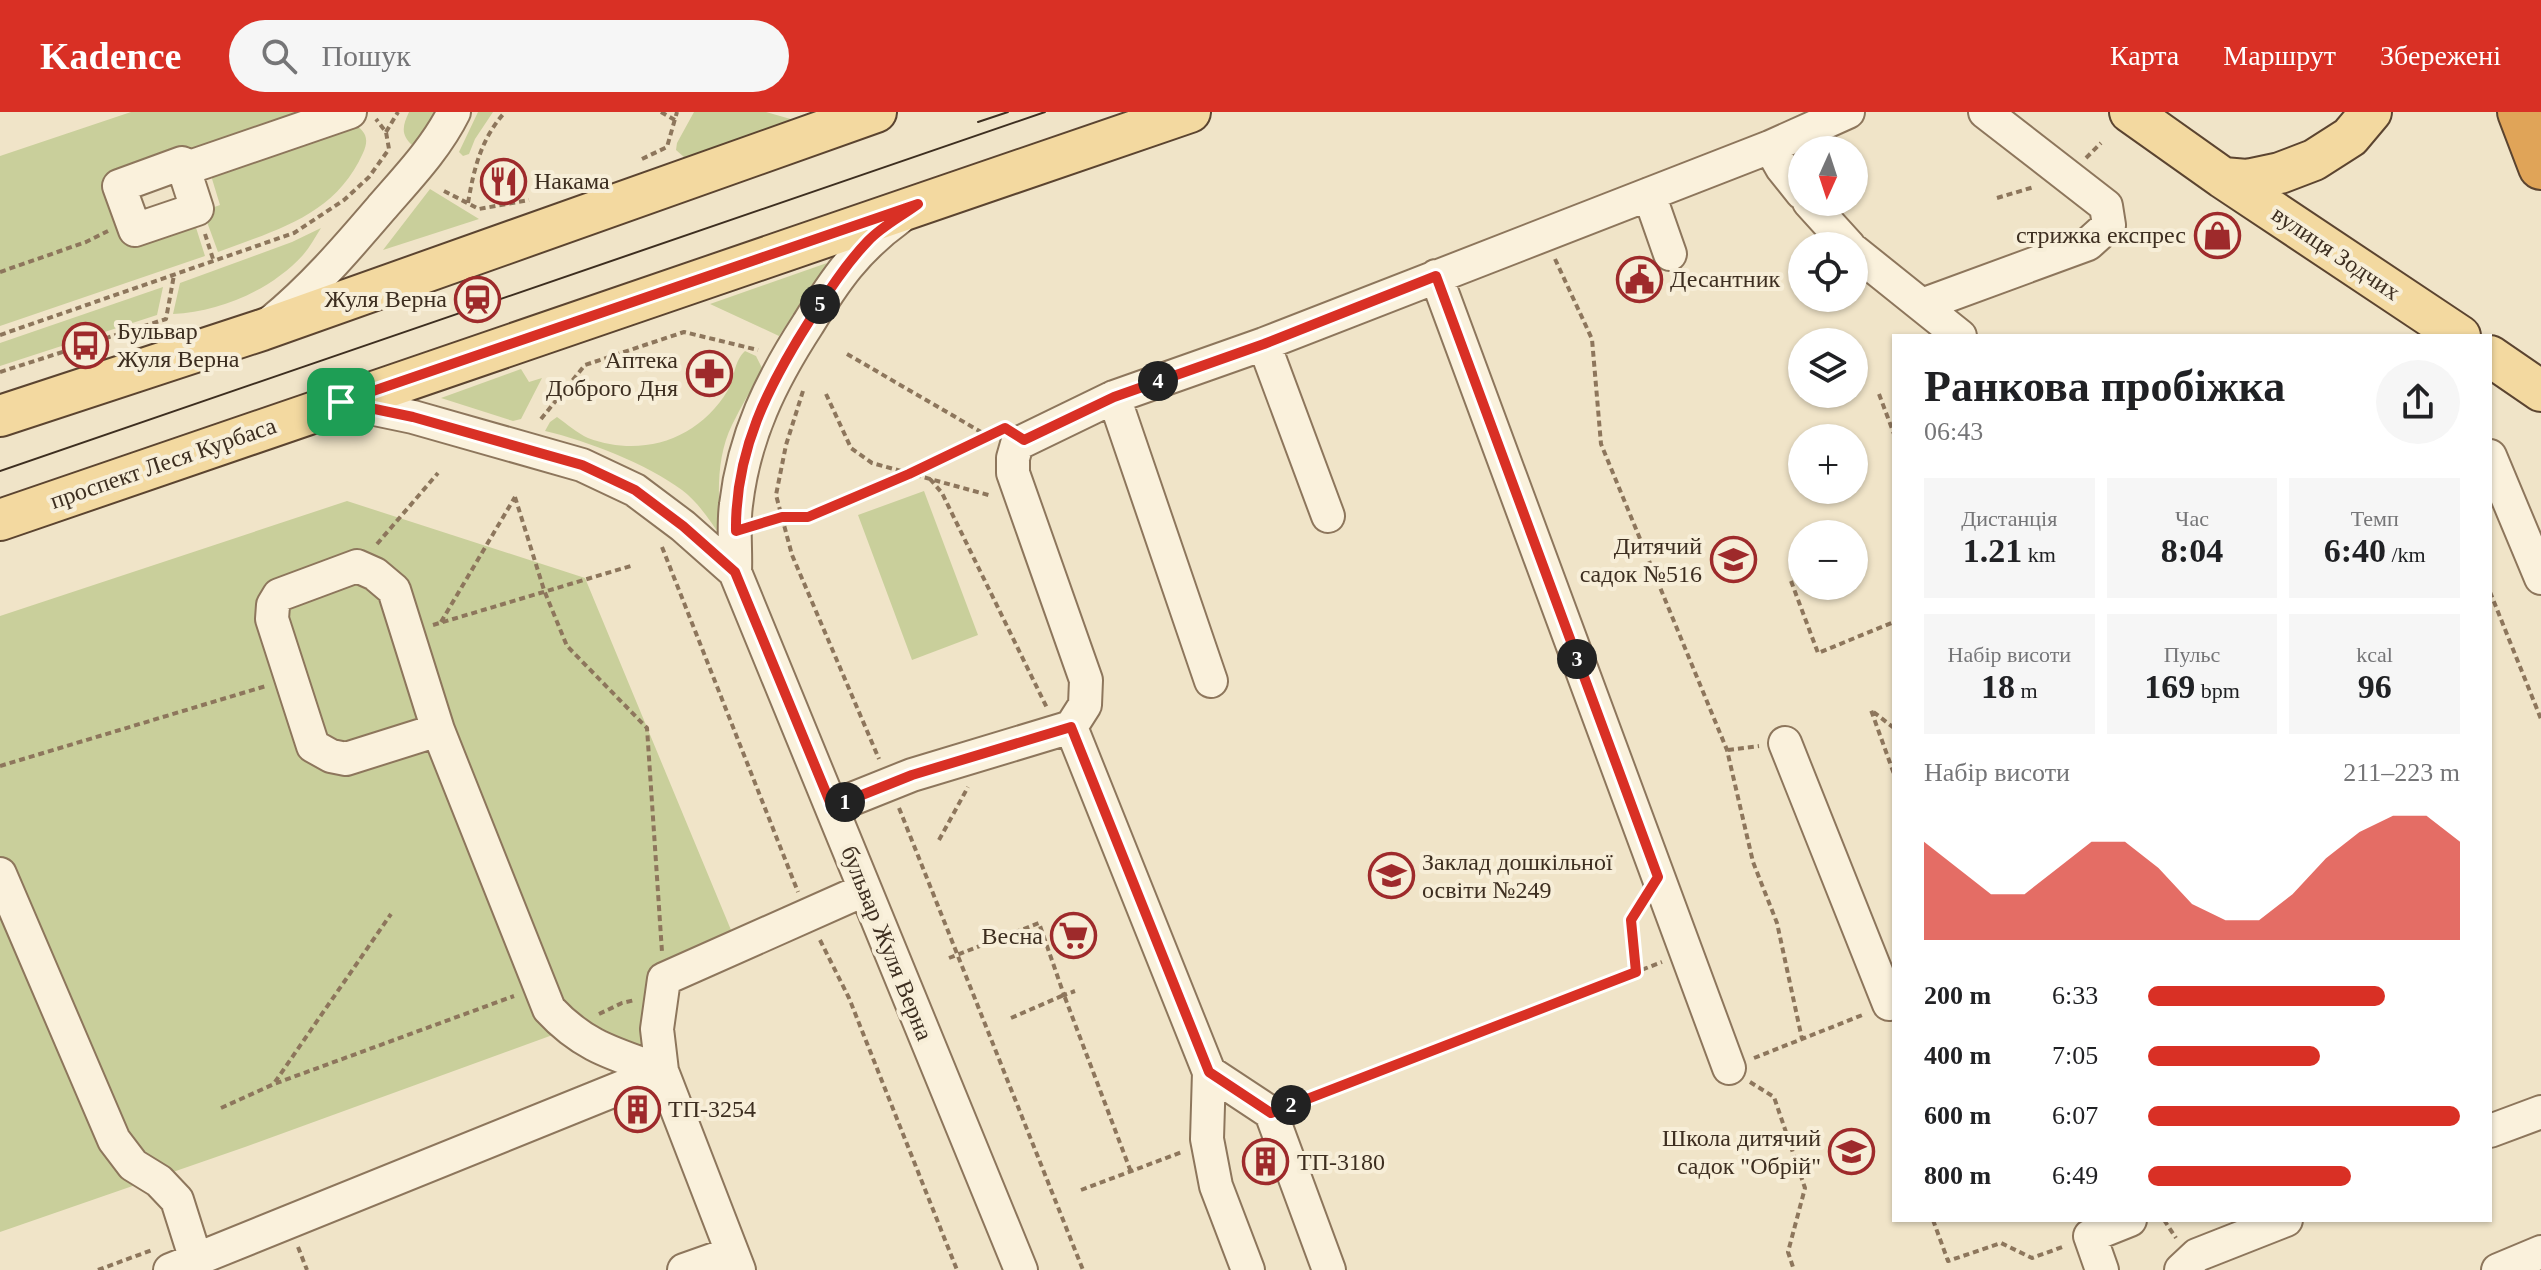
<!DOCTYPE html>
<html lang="uk">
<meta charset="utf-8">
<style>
:root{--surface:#fff;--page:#f6f6f6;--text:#202124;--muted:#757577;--accent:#d93025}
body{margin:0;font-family:Georgia,serif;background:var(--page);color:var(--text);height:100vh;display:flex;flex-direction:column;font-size:30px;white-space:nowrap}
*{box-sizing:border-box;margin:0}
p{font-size:26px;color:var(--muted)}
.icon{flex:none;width:44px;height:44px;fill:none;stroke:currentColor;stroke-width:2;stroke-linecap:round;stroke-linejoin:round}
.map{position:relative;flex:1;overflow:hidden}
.drawer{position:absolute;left:1892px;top:222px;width:600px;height:888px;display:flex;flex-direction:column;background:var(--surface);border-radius:0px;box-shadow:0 2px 6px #0004}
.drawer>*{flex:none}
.needle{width:52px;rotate:183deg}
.controls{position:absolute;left:1788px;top:24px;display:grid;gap:16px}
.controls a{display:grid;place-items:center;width:80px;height:80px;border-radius:50%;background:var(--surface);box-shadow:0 2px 6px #0004;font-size:40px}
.pin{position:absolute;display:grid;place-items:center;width:68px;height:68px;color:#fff;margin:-34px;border-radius:16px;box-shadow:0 4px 12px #0006}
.km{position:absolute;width:40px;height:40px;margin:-20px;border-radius:50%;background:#222;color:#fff;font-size:22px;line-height:40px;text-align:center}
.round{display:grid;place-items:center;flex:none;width:84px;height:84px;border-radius:42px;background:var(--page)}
.headline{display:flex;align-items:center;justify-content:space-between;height:136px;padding:0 32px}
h1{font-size:44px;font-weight:700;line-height:60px}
.stats{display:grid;grid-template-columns:repeat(3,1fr);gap:12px;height:136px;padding:8px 32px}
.stats div{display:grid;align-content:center;border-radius:0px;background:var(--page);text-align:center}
.stats b{font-size:34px;font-weight:700}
.stats small{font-size:22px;font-weight:400}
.stats p{font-size:22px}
.chart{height:224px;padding:16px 32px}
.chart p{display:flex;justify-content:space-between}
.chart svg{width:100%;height:144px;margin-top:8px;fill:var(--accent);opacity:.7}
ul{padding:0 32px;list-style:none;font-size:26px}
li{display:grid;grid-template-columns:128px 96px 1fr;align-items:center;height:60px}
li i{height:20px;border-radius:10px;background:var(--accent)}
header{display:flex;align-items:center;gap:48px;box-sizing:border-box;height:112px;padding:0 40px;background:var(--accent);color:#fff}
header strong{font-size:38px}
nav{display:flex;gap:44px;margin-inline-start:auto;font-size:28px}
.search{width:560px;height:72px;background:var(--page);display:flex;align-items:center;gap:20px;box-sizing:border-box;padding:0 28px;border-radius:44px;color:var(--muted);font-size:30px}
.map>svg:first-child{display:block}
</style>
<header>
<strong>Kadence</strong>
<div class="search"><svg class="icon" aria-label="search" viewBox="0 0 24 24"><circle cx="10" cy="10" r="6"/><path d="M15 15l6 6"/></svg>Пошук</div>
<nav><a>Карта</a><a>Маршрут</a><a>Збережені</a></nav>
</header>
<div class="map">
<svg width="2541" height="1158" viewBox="0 0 2541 1158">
<rect width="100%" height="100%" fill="#f0e4c8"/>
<path fill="#c9cf9b" d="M131,0H322L112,68L124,103H192L205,144L0,214V44Z
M409,0H434L427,15L412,33C400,22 403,13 409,0Z
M478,0H493L475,27L469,42L463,44L459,40Z
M694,0H766L794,8L685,46L676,38L677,31Z
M352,11C365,18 370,26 363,41C335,104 276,118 218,140L203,99L220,93L209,57Z
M430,77L479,107L383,138Z
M321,116C315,125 310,135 303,143C271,178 220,200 173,202L180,171L292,130Z
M827,151L779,224L710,192Z
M163,175L157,203L0,254V231Z
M745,239L756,244L763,258C752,276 741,294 732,313C715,348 718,389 722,426C710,409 699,391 682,378C647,352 588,329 545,319L550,310L557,305C567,312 577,321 588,326C642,346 698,328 728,278C735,265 734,249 745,239Z
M521,257L529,270L542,266L521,307L513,309L441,286Z
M924,379L978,523L912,548L858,403Z
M347,389L585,466L731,818L654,854L648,937L580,913L245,1035L0,1120V504Z"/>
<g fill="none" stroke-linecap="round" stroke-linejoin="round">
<defs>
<path id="minor" d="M1770,35L1782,56L1802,81
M184,57L197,97L135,118L119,74L182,51L184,57L350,0
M1649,82L1670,142
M1809,90L1849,134
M899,106C856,137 835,168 808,212C771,269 744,324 736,393C733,414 736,438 735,460L1021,1158
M1854,139L1960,224
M1436,164L1729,956
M1922,193L2088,132L2109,113L2106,94L1985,0
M270,211C313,176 347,136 383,94C409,64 436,36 454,0
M1264,232L1328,404
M1114,285L1211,569
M341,290L413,305L582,353L635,378L683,414L735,460
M2490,344L2541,466
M1071,615L1209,960L1207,1027L1216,1074L1248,1158
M438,618L346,647L331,644L313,634L272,507L273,493L279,483L357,454L375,462L394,478L438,618L549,897C584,935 615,942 662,959
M1785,631L1889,892L1894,891
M832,695L912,663L1071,615L1085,593L1086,568L1013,361V346L1017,332L1114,285L1264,232L1770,35L1848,0
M0,762L114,1028L133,1053L159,1069L177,1088L196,1148
M1209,960L1271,1001L1329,1158
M2490,1019L2541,1000
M170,1158L662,959
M684,1158L732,1141
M739,1158L662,959L657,917L664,867L864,778
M2102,1158L2090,1124L2130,1108
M2181,1158L2197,1143L2286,1108
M2498,1158L2541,1140"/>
<path id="major" d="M2130,0L2223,66L2460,224
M2223,66L2247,68L2280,61L2314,48L2350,25L2371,0
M2490,244L2541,279
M0,304L262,218L876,0
M0,408L1190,0"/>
<path id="highway" d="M2520,0L2541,55"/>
</defs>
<use href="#minor" stroke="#8d765c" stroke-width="36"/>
<use href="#major" stroke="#5b4430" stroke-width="44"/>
<use href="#highway" stroke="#5b4430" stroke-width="48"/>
<path stroke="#8d765c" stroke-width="4" stroke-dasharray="6 4" stroke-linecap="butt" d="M661,0L675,8
M386,20L398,0
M2086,46L2101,31
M642,47L667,35L677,0
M444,79L479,97L529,88
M1997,86L2034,75
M468,91C474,56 481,27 505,0
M205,122L214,150
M1555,147L1592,227L1601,332L1727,638L1753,750L1777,811L1802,927
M0,160L86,130L108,119
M0,223L294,121L344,88L369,65L389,37L386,20L376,7
M847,242L988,324
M0,260L166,207L174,163
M803,279L786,333L776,383L792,443L879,647
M826,282L851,336L872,351L992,384
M1879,282L1894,322
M541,307L585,253L684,220L758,238
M930,367L942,381L1047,596
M515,385L544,478L567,534L647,616L662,840
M761,412L785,405H808L909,362L990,323
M377,432L438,361
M662,435L798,780
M1791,469L1818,541L1894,510
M2490,480L2541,607
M441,510L515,385
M433,513L634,453
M1894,616L1871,598L1894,662
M1728,638L1759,634
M0,654L266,574
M899,696L1083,1158
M939,728L968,675
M820,828L849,886L957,1158
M949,846L1039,811L1064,883L1075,879
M1636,860L1631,808L1640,794
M599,902L622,891L635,888
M1011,906L1064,883L1131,1060
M1754,946L1865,902
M275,970L391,802
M1750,970L1774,985L1805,1076L1788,1140L1794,1158
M1297,991L1662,850
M221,996L274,972L514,884
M1081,1078L1182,1040
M1933,1108L1948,1149L2001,1131L2032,1146L2065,1134
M2164,1108L2176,1126
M298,1135L307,1158
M98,1158L152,1138"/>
<use href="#minor" stroke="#faf1dc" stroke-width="32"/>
<use href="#major" stroke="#f3d9a0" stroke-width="40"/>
<use href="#highway" stroke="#e0a458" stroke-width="44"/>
<path stroke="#3d2e20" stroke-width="2" d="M978,10L1008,0
M0,359L1045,0"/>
</g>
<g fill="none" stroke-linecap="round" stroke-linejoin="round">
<defs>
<path id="route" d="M918,92C902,104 882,114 868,129C845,153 828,180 810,208C768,274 735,339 736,419L782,405H808L909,362L1005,316L1024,328L1114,285L1264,232L1436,164L1658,765L1631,808L1636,860L1271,1001L1209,960L1071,615L912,663L832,695L735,460L683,414L635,378L582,353L413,305L341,290Z"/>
</defs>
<use href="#route" stroke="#fff" stroke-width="16"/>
<use href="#route" stroke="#d93025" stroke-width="10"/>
</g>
<defs>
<symbol id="restaurant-ring" viewBox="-11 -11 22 22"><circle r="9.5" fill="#f7eed8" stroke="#9e2a2b" stroke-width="1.5"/><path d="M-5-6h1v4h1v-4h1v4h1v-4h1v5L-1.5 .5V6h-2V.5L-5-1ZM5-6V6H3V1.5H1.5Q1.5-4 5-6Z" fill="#9e2a2b"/></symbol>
<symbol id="shop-ring" viewBox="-11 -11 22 22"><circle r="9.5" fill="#f7eed8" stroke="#9e2a2b" stroke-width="1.5"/><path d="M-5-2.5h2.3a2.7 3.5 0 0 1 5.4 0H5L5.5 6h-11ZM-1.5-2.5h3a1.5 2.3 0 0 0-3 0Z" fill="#9e2a2b"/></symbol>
<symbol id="civic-ring" viewBox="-11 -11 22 22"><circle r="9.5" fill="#f7eed8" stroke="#9e2a2b" stroke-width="1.5"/><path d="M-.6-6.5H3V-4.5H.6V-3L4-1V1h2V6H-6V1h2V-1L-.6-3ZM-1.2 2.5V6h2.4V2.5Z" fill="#9e2a2b"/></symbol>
<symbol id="station-ring" viewBox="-11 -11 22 22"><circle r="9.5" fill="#f7eed8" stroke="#9e2a2b" stroke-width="1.5"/><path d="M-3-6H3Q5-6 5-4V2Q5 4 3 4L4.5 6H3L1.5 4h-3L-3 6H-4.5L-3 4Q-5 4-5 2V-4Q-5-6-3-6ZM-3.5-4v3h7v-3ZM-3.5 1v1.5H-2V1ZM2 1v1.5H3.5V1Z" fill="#9e2a2b"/></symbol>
<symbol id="bus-ring" viewBox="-11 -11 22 22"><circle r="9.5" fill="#f7eed8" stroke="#9e2a2b" stroke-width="1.5"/><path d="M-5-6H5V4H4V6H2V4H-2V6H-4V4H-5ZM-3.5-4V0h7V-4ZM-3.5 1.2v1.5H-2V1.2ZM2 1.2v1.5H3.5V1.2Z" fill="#9e2a2b"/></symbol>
<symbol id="pharmacy-ring" viewBox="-11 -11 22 22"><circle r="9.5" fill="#f7eed8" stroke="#9e2a2b" stroke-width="1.5"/><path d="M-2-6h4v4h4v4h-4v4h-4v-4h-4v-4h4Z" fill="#9e2a2b"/></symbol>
<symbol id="school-ring" viewBox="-11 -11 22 22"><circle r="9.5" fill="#f7eed8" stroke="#9e2a2b" stroke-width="1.5"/><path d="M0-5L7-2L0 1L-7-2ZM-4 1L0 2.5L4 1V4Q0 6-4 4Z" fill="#9e2a2b"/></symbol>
<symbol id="supermarket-ring" viewBox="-11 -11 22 22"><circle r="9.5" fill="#f7eed8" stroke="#9e2a2b" stroke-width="1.5"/><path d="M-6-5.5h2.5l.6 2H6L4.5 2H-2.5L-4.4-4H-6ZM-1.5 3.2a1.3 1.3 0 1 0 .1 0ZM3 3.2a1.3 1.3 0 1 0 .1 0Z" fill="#9e2a2b"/></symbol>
<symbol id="building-ring" viewBox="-11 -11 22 22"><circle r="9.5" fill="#f7eed8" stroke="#9e2a2b" stroke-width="1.5"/><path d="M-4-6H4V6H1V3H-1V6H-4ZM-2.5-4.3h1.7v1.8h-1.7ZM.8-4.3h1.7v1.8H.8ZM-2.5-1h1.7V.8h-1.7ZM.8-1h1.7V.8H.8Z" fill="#9e2a2b"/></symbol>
</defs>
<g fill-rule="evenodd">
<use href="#restaurant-ring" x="478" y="44" width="51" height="51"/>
<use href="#shop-ring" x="2192" y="98" width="51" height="51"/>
<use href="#civic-ring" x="1614" y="142" width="51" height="51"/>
<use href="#station-ring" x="452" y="162" width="51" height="51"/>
<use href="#bus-ring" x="60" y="208" width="51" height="51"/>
<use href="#pharmacy-ring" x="684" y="236" width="51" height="51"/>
<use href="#school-ring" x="1708" y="422" width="51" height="51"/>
<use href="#school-ring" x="1366" y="738" width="51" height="51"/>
<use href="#supermarket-ring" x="1048" y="798" width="51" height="51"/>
<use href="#building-ring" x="612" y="972" width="51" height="51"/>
<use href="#school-ring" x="1826" y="1014" width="51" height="51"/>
<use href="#building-ring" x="1240" y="1024" width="51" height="51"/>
</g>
<g text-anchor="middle" stroke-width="8" stroke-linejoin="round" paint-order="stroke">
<g font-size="24" fill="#3d2e20" stroke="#f7eed8" text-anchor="start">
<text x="534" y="77">Накама</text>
<text x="2186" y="131" text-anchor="end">стрижка експрес</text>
<text x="1670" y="175">Десантник</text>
<text x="447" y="195" text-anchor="end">Жуля Верна</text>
<text x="117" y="227">Бульвар<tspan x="117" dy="28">Жуля Верна</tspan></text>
<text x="678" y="256" text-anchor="end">Аптека<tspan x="678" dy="28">Доброго Дня</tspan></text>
<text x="1702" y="442" text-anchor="end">Дитячий<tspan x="1702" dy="28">садок №516</tspan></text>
<text x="1422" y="758">Заклад дошкільної<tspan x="1422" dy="28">освіти №249</tspan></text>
<text x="1043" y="832" text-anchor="end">Весна</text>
<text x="668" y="1005">ТП-3254</text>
<text x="1821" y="1034" text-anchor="end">Школа дитячий<tspan x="1821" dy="28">садок "Обрій"</tspan></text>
<text x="1297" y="1058">ТП-3180</text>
</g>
<g font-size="24" fill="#3d2e20" stroke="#f7eed8">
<text transform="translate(2336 141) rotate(34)" y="8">вулиця Зодчих</text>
<text transform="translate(163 351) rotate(-19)" y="8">проспект Леся Курбаса</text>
<text transform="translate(887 831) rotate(68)" y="8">бульвар Жуля Верна</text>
</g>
</g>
</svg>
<div class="controls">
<a><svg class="needle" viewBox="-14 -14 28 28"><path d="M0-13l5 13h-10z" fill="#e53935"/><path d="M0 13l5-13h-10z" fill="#757577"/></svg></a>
<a><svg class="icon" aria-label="locate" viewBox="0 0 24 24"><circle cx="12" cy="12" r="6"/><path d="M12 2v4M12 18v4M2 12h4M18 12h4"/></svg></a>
<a><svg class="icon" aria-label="layers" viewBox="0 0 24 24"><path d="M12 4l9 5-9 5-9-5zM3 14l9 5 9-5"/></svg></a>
<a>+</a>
<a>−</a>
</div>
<div class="pin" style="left:341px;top:290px;background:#1e9e55"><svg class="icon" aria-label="arrive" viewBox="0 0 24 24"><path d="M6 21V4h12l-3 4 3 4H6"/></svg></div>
<b class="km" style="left:845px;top:690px">1</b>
<b class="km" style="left:1291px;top:993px">2</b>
<b class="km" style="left:1577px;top:547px">3</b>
<b class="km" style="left:1158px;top:269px">4</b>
<b class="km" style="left:820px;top:192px">5</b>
<section class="drawer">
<div class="headline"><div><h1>Ранкова пробіжка</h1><p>06:43</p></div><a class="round"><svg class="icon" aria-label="share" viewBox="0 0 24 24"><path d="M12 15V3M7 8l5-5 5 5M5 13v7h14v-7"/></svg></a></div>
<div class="stats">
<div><p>Дистанція</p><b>1.21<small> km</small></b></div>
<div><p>Час</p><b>8:04</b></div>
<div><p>Темп</p><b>6:40<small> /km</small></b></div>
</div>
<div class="stats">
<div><p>Набір висоти</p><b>18<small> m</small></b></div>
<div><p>Пульс</p><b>169<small> bpm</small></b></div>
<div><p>kcal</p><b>96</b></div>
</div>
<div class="chart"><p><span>Набір висоти</span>211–223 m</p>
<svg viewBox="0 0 160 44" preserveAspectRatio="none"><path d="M0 44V14L10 22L20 30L30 30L40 22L50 14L60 14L70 22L80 33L90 38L100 38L110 30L120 19L130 11L140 6L150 6L160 14V44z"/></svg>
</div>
<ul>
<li><b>200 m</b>6:33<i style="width:76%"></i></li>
<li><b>400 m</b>7:05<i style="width:55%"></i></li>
<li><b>600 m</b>6:07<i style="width:100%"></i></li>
<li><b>800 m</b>6:49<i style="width:65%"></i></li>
</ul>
</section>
</div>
